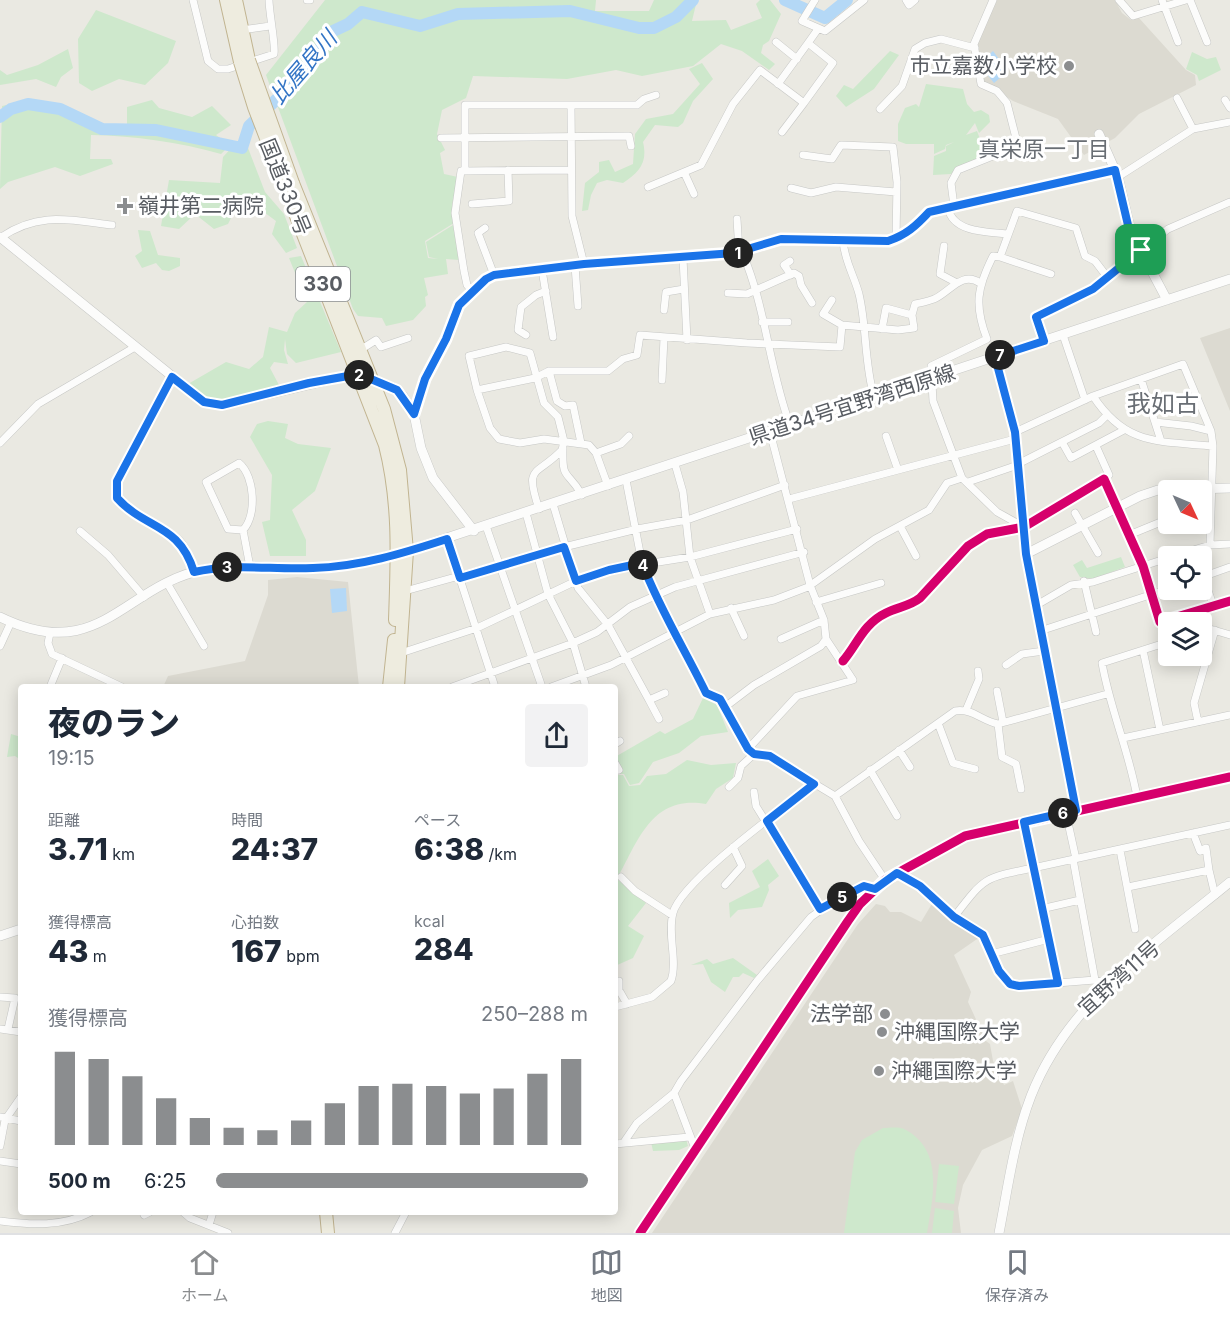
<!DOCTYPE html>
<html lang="ja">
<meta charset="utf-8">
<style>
:root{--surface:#fff;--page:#f2f2f3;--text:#1f2937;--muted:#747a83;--line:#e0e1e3;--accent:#8b8d8f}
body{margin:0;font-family:Inter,"Noto Sans JP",sans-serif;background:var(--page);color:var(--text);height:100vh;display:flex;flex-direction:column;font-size:22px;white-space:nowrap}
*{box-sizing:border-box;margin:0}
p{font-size:20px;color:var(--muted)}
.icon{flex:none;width:33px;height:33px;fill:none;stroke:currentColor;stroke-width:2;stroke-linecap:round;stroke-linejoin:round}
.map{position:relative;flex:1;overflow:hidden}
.side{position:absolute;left:18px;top:684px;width:600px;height:531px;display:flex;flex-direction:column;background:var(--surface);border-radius:6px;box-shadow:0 3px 15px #0003}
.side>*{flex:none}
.needle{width:39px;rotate:134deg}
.fabs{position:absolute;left:1158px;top:480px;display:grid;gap:12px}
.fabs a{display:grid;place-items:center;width:54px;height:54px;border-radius:6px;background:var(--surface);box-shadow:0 3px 15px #0003;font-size:30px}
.pin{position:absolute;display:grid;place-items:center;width:51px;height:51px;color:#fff;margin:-26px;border-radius:12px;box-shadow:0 3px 9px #0006}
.km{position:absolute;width:30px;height:30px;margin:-15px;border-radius:50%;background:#222;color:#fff;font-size:16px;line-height:30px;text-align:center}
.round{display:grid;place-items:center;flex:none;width:63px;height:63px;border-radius:6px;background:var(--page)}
.summary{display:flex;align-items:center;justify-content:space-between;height:102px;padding:0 30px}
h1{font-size:33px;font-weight:800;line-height:45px}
.stats{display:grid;grid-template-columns:repeat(3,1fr);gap:9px;height:102px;padding:6px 30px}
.stats div{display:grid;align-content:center}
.stats b{font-size:30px;font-weight:800}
.stats small{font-size:16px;font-weight:400}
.stats p{font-size:16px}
.chart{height:168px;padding:12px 30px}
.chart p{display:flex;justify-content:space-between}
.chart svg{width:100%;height:108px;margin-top:6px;stroke:var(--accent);stroke-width:6}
ul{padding:0 30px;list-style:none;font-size:20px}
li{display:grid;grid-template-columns:96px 72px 1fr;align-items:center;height:45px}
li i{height:15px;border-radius:8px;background:var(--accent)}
.tab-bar{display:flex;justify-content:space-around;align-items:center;height:84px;border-top:2px solid var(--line);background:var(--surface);font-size:16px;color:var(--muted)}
.tab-bar a{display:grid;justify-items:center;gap:3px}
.tab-bar .on{color:var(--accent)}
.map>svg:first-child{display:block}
</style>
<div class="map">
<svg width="1230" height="1233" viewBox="0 0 1230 1233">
<rect width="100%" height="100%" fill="#eae9e2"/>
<path fill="#dcdad1" d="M997,0H1115L1122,13L1131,20L1139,18L1186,70L1195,75L1196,85L1139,114L1115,138L1084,155L1058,119L1013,101L983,81L977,44Z
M1230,328V411L1200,338Z
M297,577L348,582L359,687H163L168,676L245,661L268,595V580Z
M933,902L954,923L980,937L954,955L971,992L968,1002L986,1041L990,1044L993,1061L1004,1085L1013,1081L1022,1109L1012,1136L982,1150L963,1185L958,1208L961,1233H652L858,924L876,904L885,906L890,912H901L921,922Z"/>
<path fill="#cee8cc" d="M325,0H596L595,11H649L654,0H697L692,21L726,20L731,30L762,18L756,4L760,0H770L781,14L769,41L763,45L761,53L775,64L769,70L742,51L721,44L693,66L642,76L616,70L567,79L473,76L466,98L442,110L437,134L445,150L440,153L444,174L458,177L452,205L454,223L425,241L428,258L438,259L429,257L426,242L453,225L459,260L446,259L448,274L424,278L428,295L425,297L426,306L413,320L386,326L382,318L358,316L353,309L266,75Z
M96,10L176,41L168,63L145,85L119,79L92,91L79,83L78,39Z
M68,49L73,68L61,77L56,87L36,79L0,85V70L7,75L38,65Z
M890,51L899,55L874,89L846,107L836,96L844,85L853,89Z
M1192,52L1207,59L1216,57L1221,70L1199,81L1197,75L1186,69Z
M702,63L713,79L693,101L683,123L678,127L655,125L643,142C648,163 639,172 623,183L607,180L597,183L591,195L588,210L582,211L585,183L599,172V162L609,160L615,172L633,164L635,134L646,119L673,114L700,84L689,69Z
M926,84L963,89L967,104L974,112L981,110L989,115L990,122L979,133L975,123L966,135L977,131L986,155L956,168L951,174L933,175L934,156L946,151V146L954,142L946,145L945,149L934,154V144H906L898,141V124L905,108L916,104L919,107Z
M152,100L159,108L192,117L212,106L231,125L216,135L230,145L221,154C178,142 136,136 91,135L90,159H111L113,164L80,176L55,167L8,182L0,189L2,106L25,101L75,112L98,125H127V107Z
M235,144L248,148L265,192L284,214L297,248L286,253L272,234L276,221L242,196L228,224L214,229L195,214L179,229L161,226L169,180L220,183L223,157Z
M138,230L150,231L158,255L180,258V266L169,271L162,270L156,263L142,268L135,256L142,251Z
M301,256L341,352L296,363L287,354L285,339L284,350L288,364L274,362L270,368L279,385C244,395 217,413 188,384L226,362L249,369L263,357L269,327L287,332L295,313L307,302L289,258Z
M268,421L288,424L285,438L298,444L331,448L315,491L292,510L306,540V556H270L262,522L270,520L272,475L250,437L257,424Z
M1121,557L1125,567L1093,579L1080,577L1073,565L1082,560L1087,568Z
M703,698L717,705L728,732L701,736L679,753L653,762L639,783L630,785L624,774H615V757L660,731L665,734L693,719Z
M11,734L21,737V760L15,756L7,757Z
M687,760L711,765L736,763L733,778L716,789L706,804C652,795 639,839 617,879L646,903L628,926L644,936L633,958L615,966V775H623L629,786L640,785L647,776L666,774Z
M768,859L779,876L768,885L769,890L762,907L738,910L730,918L729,903L760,887L752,871Z
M733,958L757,975L754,978L743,973L739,977H733L725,992L711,982L703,964L691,965L707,959L713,964Z
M883,1128C889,1128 900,1126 906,1130C944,1151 933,1197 927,1233H844L855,1152L862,1140Z
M686,1139L688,1146L679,1150L653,1151L651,1142Z
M939,1164L959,1166L954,1204L935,1202Z
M935,1208L954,1211L952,1233H932Z"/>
<path fill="#b4d8f6" d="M993,51L1008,71L994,83L986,73L990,69L983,60Z
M346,588L347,611L332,613L330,589Z"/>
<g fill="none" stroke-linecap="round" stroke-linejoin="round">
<path stroke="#b4d8f6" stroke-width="12" d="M785,0L825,18L847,0
M0,117L11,109L28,104L60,109L102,129L156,130L242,148L249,126L308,69L329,33L348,24L362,12L420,26L458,14L570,11L639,28H654L676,17L693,0"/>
<defs>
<path id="street" d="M193,0L208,61L218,69H228L274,54C276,47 269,12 269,0
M307,0H310
M815,0L802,21L825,31L864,0
M906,0L909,5L915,0
M1119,0L1133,16L1186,0
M1162,0L1178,42
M1190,0L1207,42
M241,30L270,26
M776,42L797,59
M778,84L808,43
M1225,100L1230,108
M804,103L833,63L808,43L818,29
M571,106L572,216L584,264
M880,109L902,86L915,49L925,43L941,39L975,48
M1193,129L1230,122
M441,138L629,136L631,146
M803,155L832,159L841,145L893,147L897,182L896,239
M571,170L465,171V105H637L644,99L656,95
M461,171L455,213L464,271L467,285L473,292
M684,172L694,194
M1118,177L1193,129L1177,98
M648,187L701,165L733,104L760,70L804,103L782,132
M791,188L811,193L836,187L896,192
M472,204L509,201L508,170
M954,206L951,183L958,170L1018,146L1007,103L997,91L981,84L974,44L993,0
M948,208C953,233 988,232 1008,234
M737,219L739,252
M485,228L478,233L494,275
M0,238C38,211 70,220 112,225
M843,240C844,260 854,275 859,294C867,328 864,361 874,397
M944,246L940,274L957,283
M742,252C766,307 769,369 790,425
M1000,257L1051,274
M683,258L687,340
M790,261L784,265L791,275
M575,266L578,306
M542,270L553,337
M728,293L747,294L794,273L799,276L801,285L812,303
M832,300L823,314L842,325
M664,310L666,292L684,289
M762,322H788
M882,329L886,308L912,315
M526,335L518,330L521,307L536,295L546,291
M1063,335L1085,400
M1044,341L1036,317L1093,289L1168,229L1230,202
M360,350L376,340L381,347L408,338
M549,371H608L623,359L637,355L640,335L747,343L840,347L842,325L898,330L914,328L912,315L915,304C921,303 928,301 934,299C949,293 962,270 980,283
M172,377L117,481C111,514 157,522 177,538C187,546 190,560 194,572
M1141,379L1161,441
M662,380L664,338
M477,390L469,356L506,347L530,353L544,403L558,417L564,441L562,450C536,477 524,464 539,509
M1093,396L1183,364L1211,431
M414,414L425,379L446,339L459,305L486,279L494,275L584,264L734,253L781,239L889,241C906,235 916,226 929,212L1115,170
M1155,422L1191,426L1211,431L1213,446
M1015,432L1093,396C1126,446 1158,441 1213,446L1210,545
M886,436L898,470
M1062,442L1071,458L1124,430
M0,443L38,404L135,347
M581,443L573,405L565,406L557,401L549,371L535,378L477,390L490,428L499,439L520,443L544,439L589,445L596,453L608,486
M1096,446L1109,475L1104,479
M563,448C562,482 567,469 582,495
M596,453L621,444L629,436
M675,464L683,492L690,557L710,614
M626,480L642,563L655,597L675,631L706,693L720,699L739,735L754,754L770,757L835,796L859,841L885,880
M968,482L1012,467L1099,423L1106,416
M789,499L1015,439
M553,504L578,588L608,625L649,700L665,693
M526,513L548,594L573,643L586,687
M1075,513L1098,553
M486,526L542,687
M900,526L916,556
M1024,527L997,512L962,478L933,401L931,366L987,339C974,305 977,288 993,256L1000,257L1017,211L1076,228L1085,256L1095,261L1108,278
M243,530C257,516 255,476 239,463L206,482L228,529L243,530L250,567
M80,531L108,555L144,597
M1129,535L1168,519
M447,539L495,687
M1173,556L1210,545L1230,544
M1202,573L1213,605
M1202,577L1230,567
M1084,581L1096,632
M167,583L204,646
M405,591L564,547L637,529L687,520L785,485
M816,602L881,583
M1035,606L1071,585L1093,582L1168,558
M731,608L744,636
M1040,631L1168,589
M1202,632L1210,629L1230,635
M50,633L48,643L52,654L122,687
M781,639L824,620
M0,646L11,622
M1143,650L1160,730
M401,653L477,628L576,581L608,570L690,557L797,529
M843,661C857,645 863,624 886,613C898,607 910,606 920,598L968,546L987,534L1024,527L1104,479L1143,566L1160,622L1230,601
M1006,665L1022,654L1044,651
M50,687L62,658
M452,687L573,643L597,632L630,607L675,587L804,552
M551,687L611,665L710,614L774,600L808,587L875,539L929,510L947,483L962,478
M997,691L1003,722
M649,700L659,719
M725,707L754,685L821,646L826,639L824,620L810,585L770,432
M966,710L979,679L978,671
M1198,722L1194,703L1215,630
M938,723L953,763L975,769
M998,724L1002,757L1016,764L1021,789
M1123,738L1230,715
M615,744L620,741
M748,749L797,696L853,680L826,639
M899,750L910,767
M615,763L619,770
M870,770L897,816
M729,787L738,778L741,766L754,754
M754,792L756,806L820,909
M835,796L955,711C972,708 982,721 998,724L1107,694
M1137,797C1129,751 1110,709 1102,663L1168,642
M1069,827L1076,859
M1120,850L1135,929
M1073,859L1095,980
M1209,870L1215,895
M897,873L920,886L954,917L983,935L999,971L1010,983L1019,986L1095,980L1108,984
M621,877L635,891L672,915
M725,885L742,866L733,847
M1128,887L1209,870L1206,848L1200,851L1193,833
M1041,909L1080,900
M954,917C985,877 983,878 1033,868L1024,822
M991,954L1049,939
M619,981V990L627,1004
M1058,983L1033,868L1230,825
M0,997L15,998L8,1029
M615,1007L652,997L671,981C678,960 667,935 673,913C681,881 785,807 814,784
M0,1029L21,1032
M0,1117L21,1121
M624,1142L637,1123L674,1093
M615,1144L689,1137
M0,1146L5,1120L21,1097
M696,1151L674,1093L681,1081L757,981L811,917L831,903L864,886L875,889
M0,1161L21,1164
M183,1212L190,1218L228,1233
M144,1215L150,1212
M0,1221C31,1225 63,1227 91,1212
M209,1225L213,1212
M395,1233L406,1212"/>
<path id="secondary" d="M1099,134L1118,177L1131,232L1167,300
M0,237L204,402L222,405L355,374L392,387L403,396L414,414L421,448L433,478L474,531
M995,357L1015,432L1026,554L1076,810
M1026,554L1140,496L1158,490L1230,488
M0,617C101,666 123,584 207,569C241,563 277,569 312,569C341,568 370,560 398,554L1230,279
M0,936L21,929
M640,1233L848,921L860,904L885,880L965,836L1230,777
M999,1233C1008,1187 1014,1140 1031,1096C1068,1001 1155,944 1230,882"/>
<path id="highway" d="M226,0L240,62
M236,0L249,60
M293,183L384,409L400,470L407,551L398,687
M287,193L385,445C400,504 397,560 395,620
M389,687L394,640
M326,1212L328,1233"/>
</defs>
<use href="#street" stroke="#c6c7c5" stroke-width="8"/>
<use href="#secondary" stroke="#c7c8c6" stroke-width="10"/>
<use href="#highway" stroke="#c1b490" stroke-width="14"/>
<use href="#street" stroke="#fcfcfb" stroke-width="7"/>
<use href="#secondary" stroke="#fcfcfb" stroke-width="9"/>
<use href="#highway" stroke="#eeecdf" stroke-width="12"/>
<defs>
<path id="highway-bridge" d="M249,60L293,183
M240,62L254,107L287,193"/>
</defs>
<use href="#highway-bridge" stroke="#c1b490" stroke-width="14" stroke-linecap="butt"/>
<use href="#highway-bridge" stroke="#eeecdf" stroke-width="12"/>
<defs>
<path id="cycleway" d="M414,414L425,379L446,339L459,305L486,279L494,275L584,264L734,253L781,239L889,241C906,235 916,226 929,212L1115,170
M843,661C857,645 863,624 886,613C898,607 910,606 920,598L968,546L987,534L1024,527L1104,479L1143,566L1160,622L1230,601
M640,1233L848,921L860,904L885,880L965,836L1230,777"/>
</defs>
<use href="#cycleway" stroke="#fff" stroke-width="13"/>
<use href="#cycleway" stroke="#d6006c" stroke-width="9"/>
</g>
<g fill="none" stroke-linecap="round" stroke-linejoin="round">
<defs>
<path id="route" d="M1115,170L1128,225L1141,250L1093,289L1036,317L1044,341L995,357L1015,432L1026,554L1076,810L1024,822L1058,983L1019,986L1010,984L999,971L983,935L954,917L920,886L897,873L875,889L864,886L820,909L767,821L814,784L770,756L754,754L748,749L720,699L706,693C685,650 659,608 642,563L609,570L576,581L564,547L460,578L447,539C404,553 359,567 313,568C273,570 233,563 194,572C179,523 146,530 117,498V481L172,377L204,402L222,405L309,383L359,374L397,390L414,414L425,379L446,339L459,305L486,279L494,275L584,264L734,253L781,239L888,241C906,235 916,226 929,212Z"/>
</defs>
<use href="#route" stroke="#fff" stroke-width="12"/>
<use href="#route" stroke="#1a73e8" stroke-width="8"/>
</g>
<g fill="#8b8d8f" stroke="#fff" stroke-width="2">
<circle cx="1069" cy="66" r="6"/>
<path d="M122 197h6v6h6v6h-6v6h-6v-6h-6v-6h6z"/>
<circle cx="885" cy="1014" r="6"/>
<circle cx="882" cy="1032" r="6"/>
<circle cx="879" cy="1071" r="6"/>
</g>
<g text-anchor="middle" stroke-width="6" stroke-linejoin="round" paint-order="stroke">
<rect fill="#fff" stroke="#8a8d91" stroke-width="1.5" x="296" y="267" width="54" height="34" rx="4.5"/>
<g font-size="20" font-weight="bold" fill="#585c62">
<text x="323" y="291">330</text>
</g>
<g font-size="21" fill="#585c62" stroke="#fff" text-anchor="start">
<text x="1057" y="73" text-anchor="end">市立嘉数小学校</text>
<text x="138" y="213">嶺井第二病院</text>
<text x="873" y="1021" text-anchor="end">法学部</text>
<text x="894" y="1039">沖縄国際大学</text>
<text x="891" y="1078">沖繩国際大学</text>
</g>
<g font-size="21" fill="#585c62" stroke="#fff">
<text transform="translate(285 187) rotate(68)" y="7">国道330号</text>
<text transform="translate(852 405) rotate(-18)" y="7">県道34号宜野湾西原線</text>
<text transform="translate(1119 978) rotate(-42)" y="7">宜野湾11号</text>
</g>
<g font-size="22" font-style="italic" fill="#3274c5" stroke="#fff">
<text transform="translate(303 67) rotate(-49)" y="8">比屋良川</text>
</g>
<g font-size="22" fill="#696e74" stroke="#fff">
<text x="1044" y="157">真栄原一丁目</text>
</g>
<g font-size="24" fill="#696e74" stroke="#fff">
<text x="1163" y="412">我如古</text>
</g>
</g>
</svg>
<div class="fabs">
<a><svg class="needle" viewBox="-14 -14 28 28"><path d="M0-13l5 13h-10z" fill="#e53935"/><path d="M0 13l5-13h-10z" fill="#747a83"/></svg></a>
<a><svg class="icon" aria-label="locate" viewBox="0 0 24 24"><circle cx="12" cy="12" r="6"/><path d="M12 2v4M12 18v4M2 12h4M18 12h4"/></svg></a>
<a><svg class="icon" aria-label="layers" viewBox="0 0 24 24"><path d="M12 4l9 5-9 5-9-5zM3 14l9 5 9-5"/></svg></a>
</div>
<div class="pin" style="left:1141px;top:250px;background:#1e9e55"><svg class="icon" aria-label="arrive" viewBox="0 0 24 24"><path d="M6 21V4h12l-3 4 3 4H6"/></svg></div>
<b class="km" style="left:738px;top:253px">1</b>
<b class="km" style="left:359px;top:375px">2</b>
<b class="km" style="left:227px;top:567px">3</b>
<b class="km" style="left:643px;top:565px">4</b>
<b class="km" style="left:842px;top:897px">5</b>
<b class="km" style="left:1063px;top:813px">6</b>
<b class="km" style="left:1000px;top:355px">7</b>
<section class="side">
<div class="summary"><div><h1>夜のラン</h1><p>19:15</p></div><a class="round"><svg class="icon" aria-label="share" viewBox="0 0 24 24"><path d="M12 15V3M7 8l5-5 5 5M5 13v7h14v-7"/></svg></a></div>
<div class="stats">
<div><p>距離</p><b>3.71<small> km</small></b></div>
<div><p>時間</p><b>24:37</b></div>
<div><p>ペース</p><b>6:38<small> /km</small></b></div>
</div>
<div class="stats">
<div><p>獲得標高</p><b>43<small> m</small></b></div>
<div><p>心拍数</p><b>167<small> bpm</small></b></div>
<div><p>kcal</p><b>284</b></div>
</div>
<div class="chart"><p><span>獲得標高</span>250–288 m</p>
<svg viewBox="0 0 160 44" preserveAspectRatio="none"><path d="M5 44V6M15 44V9M25 44V16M35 44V25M45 44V33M55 44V37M65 44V38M75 44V34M85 44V27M95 44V20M105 44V19M115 44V20M125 44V23M135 44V21M145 44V15M155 44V9"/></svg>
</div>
<ul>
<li><b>500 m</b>6:25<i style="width:100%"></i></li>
</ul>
</section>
</div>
<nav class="tab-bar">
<a class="on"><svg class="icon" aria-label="home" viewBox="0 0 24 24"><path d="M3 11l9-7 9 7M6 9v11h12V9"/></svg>ホーム</a>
<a><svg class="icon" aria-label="map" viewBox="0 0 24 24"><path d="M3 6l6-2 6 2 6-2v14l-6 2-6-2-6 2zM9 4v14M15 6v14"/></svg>地図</a>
<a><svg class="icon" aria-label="saved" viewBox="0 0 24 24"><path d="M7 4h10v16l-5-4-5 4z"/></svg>保存済み</a>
</nav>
